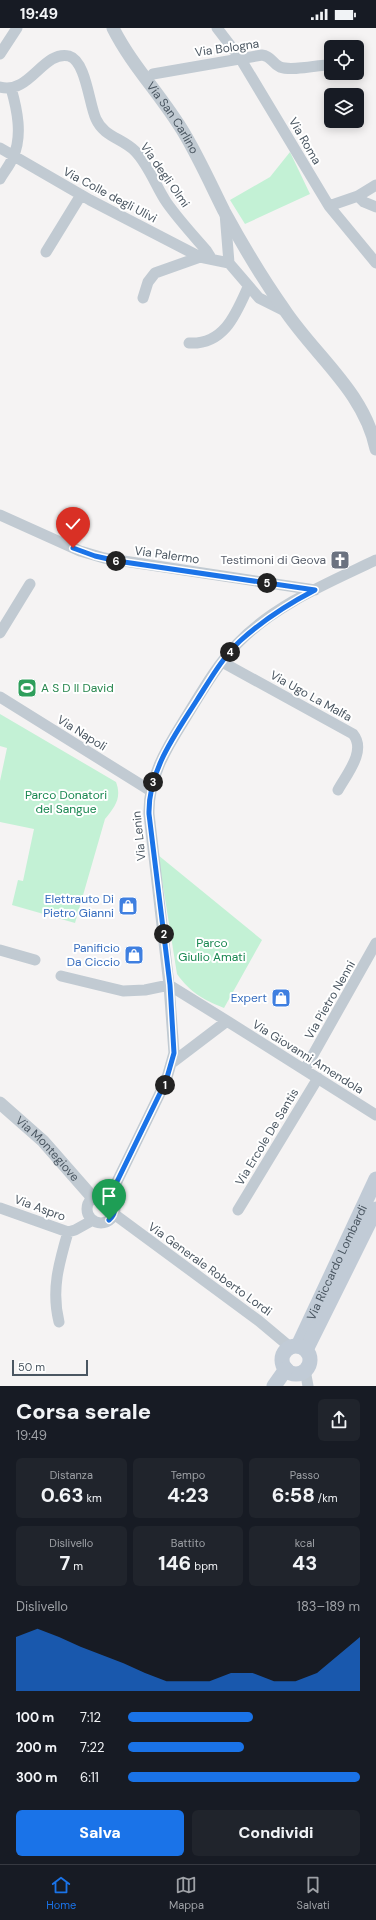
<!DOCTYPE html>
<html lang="it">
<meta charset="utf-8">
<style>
:root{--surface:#171b24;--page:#20242c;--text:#f1f3f6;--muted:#9ea1a6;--line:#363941;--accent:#1a73e8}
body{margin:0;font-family:"DM Sans",sans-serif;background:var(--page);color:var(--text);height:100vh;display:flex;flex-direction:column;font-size:15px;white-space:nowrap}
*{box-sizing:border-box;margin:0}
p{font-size:13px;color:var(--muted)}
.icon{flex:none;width:22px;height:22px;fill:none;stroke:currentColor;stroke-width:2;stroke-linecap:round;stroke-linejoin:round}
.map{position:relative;height:1358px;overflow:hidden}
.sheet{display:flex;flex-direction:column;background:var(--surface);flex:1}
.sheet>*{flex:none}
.fabs{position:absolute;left:324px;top:12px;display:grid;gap:8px}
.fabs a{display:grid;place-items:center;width:40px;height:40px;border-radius:6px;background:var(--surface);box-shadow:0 2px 10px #0003;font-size:20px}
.scale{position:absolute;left:12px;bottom:10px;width:76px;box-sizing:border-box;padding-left:4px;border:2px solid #4a5661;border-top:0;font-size:11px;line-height:14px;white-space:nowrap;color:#4a5661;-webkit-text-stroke:3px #fff;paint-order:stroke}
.pin{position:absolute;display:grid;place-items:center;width:34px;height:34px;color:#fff;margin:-41px -17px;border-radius:50% 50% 50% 0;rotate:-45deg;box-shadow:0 0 4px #0007}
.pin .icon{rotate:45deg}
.km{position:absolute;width:20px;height:20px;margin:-10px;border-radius:50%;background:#222;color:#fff;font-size:11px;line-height:20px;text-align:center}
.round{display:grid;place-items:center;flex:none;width:42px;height:42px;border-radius:6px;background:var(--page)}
.headline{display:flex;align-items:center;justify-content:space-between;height:68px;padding:0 16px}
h1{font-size:22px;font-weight:800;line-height:30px}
.stats{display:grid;grid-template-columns:repeat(3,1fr);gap:6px;height:68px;padding:4px 16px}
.stats div{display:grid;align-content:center;border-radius:6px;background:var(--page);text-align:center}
.stats b{font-size:20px;font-weight:800}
.stats small{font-size:11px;font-weight:400}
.stats p{font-size:11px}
.chart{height:112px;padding:8px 16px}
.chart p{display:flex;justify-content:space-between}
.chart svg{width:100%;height:72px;margin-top:4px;fill:var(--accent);opacity:.7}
.primary-button{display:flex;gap:8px;margin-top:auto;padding:8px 16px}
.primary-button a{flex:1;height:46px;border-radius:6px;background:var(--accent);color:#fff;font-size:16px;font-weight:800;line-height:46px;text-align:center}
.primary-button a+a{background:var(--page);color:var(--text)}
ul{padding:0 16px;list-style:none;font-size:13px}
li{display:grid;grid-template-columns:64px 48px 1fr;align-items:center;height:30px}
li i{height:10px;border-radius:5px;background:var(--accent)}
.status{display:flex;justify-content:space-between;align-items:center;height:28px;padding:0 20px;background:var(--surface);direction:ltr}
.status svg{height:11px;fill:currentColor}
.tabs{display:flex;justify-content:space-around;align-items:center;height:56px;border-top:1px solid var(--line);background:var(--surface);font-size:11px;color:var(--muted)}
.tabs a{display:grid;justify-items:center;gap:2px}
.tabs .current{color:var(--accent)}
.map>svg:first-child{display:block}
</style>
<div class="status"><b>19:49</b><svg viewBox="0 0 49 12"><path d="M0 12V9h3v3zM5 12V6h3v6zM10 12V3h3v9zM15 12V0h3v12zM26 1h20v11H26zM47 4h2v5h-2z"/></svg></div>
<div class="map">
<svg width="376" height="1358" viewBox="0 0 376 1358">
<rect width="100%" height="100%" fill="#f5f3f3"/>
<path fill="#c3f1d5" d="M290,124L310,166L245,196L230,172L270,149Z
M0,686L116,754C122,770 115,779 105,791L75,895L12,877L18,852L23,853L34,801L0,794V753L7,720L0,718Z
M158,827L262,912L224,980C202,971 191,965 177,946Z"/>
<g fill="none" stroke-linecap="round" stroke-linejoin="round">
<path stroke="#c1cad2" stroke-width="11" d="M217,0L240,30L329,178L376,235
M0,26L17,0
M153,46L262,27C272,28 272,36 280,39C291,43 314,38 326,37
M0,59C30,67 43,22 69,28C86,33 89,76 96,91C104,109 122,110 135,123C149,137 156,159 167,175C179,192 193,207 206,222L211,230
M0,120L90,172L200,229L229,235L259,270L285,283
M0,151C4,144 10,137 13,129C23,108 17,81 11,60
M358,168L364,174L376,179
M329,178L358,168L376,157
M225,185L229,235
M46,224L81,167
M143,270L148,254L155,245L200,229
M189,315C224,317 236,286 248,259
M0,487L80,523L104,530L315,562
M0,605L30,556
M222,634L353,706C367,723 346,747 338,762
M0,669L151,763
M0,922L35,932
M61,948L123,963L145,962L169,957L227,993
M173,1034L227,993L376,1087
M305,1041L376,915
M87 1181a14 14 0 1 1 28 0a14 14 0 1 1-28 0Z
M109,1170L166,1053L174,1025L169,957L149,786C148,751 166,721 183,694C200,667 215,639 237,616C274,577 328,555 376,532
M0,1180L68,1204L75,1202L93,1192
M238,1182L318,1050
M114,1186L259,1293L290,1319
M59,1294C51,1262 59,1235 68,1204
M305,1342L308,1358"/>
<g stroke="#c1cad2" stroke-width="13">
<path id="s1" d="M113,0C132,38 162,68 184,105C199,130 211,157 224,183C242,216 262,250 284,281C315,328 364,363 376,421"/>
<path id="s2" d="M0,1075L43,1113L93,1170"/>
</g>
<g stroke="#c1cbd6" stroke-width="15">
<path id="s3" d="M298,1318L376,1151"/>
<path d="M308,1318L376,1181"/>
<circle cx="296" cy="1332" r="14"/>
<path d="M274,1358L286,1341"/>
</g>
</g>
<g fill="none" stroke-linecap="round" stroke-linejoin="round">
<defs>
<path id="route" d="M73,520L95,528L117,533L315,562C288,576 262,593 240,613C222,630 210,652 197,672C175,707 148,743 149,786L170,957L174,1025L166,1053L109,1170C117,1177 116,1186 109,1192"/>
</defs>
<use href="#route" stroke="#fff" stroke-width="8"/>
<use href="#route" stroke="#1a73e8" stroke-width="5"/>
</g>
<defs>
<symbol id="church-square" viewBox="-11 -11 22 22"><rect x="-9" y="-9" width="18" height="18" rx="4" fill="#6b7280" stroke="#fff"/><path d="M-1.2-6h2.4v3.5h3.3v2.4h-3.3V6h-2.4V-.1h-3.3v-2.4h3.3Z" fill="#fff"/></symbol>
<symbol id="stadium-square" viewBox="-11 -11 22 22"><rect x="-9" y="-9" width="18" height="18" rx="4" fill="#2e9e5b" stroke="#fff"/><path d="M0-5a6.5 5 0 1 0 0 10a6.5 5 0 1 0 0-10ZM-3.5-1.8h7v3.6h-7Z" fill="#fff"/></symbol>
<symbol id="shop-square" viewBox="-11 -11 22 22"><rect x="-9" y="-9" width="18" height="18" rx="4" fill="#3f7fe0" stroke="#fff"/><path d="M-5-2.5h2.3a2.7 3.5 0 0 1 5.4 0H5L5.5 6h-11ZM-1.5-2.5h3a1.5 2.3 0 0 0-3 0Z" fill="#fff"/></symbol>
</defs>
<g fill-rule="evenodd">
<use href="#church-square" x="329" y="521" width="22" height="22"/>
<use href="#stadium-square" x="16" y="649" width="22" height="22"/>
<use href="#shop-square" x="117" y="867" width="22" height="22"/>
<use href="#shop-square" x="123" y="916" width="22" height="22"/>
<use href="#shop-square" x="270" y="959" width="22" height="22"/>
</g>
<g text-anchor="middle" stroke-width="4" stroke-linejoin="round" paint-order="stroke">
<g font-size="12" fill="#4a5661" stroke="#fff">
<text transform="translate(227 20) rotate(-8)" y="4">Via Bologna</text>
<text dy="4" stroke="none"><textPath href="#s1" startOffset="108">Via San Carlino</textPath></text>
<text transform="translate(305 113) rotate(60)" y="4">Via Roma</text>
<text transform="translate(165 147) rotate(55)" y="4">Via degli Olmi</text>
<text transform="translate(110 167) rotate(28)" y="4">Via Colle degli Ulivi</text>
<text transform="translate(167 527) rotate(8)" y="4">Via Palermo</text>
<text transform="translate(311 668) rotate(29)" y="4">Via Ugo La Malfa</text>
<text transform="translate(82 705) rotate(32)" y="4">Via Napoli</text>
<text transform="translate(139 808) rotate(-96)" y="4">Via Lenin</text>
<text transform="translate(330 972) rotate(-60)" y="4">Via Pietro Nenni</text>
<text transform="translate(308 1029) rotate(32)" y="4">Via Giovanni Amendola</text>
<text transform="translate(267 1109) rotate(-59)" y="4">Via Ercole De Santis</text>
<text dy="4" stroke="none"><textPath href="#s2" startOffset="66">Via Montegiove</textPath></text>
<text transform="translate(40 1180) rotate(20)" y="4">Via Aspro</text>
<text dy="4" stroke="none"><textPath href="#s3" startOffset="92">Via Riccardo Lombardi</textPath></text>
<text transform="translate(210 1241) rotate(36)" y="4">Via Generale Roberto Lordi</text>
</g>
<g font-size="12" fill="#5b616d" stroke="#fff" text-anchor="end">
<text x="326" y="536">Testimoni di Geova</text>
</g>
<g font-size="12" fill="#27864d" stroke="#fff" text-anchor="start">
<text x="41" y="664">A S D Il David</text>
</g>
<g font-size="12" fill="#17864f" stroke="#fff">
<text x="66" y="771">Parco Donatori<tspan x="66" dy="14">del Sangue</tspan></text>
<text x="212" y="919">Parco<tspan x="212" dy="14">Giulio Amati</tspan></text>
</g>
<g font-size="12" fill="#366cbe" stroke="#fff" text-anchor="end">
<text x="114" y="875">Elettrauto Di<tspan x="114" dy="14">Pietro Gianni</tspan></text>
<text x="120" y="924">Panificio<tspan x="120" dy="14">Da Ciccio</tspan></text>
<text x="267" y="974">Expert</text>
</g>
</g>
</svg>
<div class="fabs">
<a><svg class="icon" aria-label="locate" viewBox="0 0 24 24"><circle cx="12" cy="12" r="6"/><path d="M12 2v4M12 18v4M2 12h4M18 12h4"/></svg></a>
<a><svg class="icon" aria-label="layers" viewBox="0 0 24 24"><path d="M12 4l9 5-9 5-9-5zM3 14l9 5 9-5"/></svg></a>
</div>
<div class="scale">50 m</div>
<div class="pin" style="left:109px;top:1192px;background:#1e9e55"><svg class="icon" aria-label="arrive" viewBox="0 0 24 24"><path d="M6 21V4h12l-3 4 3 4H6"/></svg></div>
<div class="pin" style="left:73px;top:520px;background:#d93025"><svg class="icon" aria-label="check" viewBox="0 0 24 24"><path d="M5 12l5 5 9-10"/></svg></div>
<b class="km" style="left:165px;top:1057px">1</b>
<b class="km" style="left:164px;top:906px">2</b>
<b class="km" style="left:153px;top:754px">3</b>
<b class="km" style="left:230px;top:624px">4</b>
<b class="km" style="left:267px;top:555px">5</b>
<b class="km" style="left:116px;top:533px">6</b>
</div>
<section class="sheet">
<div class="headline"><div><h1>Corsa serale</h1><p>19:49</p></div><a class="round"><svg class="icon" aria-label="share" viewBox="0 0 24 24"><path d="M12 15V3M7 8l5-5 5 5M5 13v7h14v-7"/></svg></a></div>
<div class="stats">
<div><p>Distanza</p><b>0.63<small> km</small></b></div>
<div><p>Tempo</p><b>4:23</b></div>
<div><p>Passo</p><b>6:58<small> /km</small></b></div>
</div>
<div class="stats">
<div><p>Dislivello</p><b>7<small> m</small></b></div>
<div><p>Battito</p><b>146<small> bpm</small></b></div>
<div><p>kcal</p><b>43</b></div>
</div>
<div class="chart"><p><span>Dislivello</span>183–189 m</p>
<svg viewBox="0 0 160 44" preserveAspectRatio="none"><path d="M0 44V11L10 6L20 11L30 17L40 22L50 27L60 33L70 38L80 38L90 38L100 33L110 33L120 38L130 38L140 33L150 22L160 11V44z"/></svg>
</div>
<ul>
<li><b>100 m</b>7:12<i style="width:54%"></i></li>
<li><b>200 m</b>7:22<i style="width:50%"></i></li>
<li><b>300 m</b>6:11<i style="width:100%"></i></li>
</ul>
<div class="primary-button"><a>Salva</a><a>Condividi</a></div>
</section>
<nav class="tabs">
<a class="current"><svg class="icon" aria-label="home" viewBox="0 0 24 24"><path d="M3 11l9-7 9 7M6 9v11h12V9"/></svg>Home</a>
<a><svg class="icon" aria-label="map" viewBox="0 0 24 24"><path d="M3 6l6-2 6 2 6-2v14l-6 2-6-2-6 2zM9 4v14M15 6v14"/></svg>Mappa</a>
<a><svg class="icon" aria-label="saved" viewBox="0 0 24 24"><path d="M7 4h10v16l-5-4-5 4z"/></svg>Salvati</a>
</nav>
